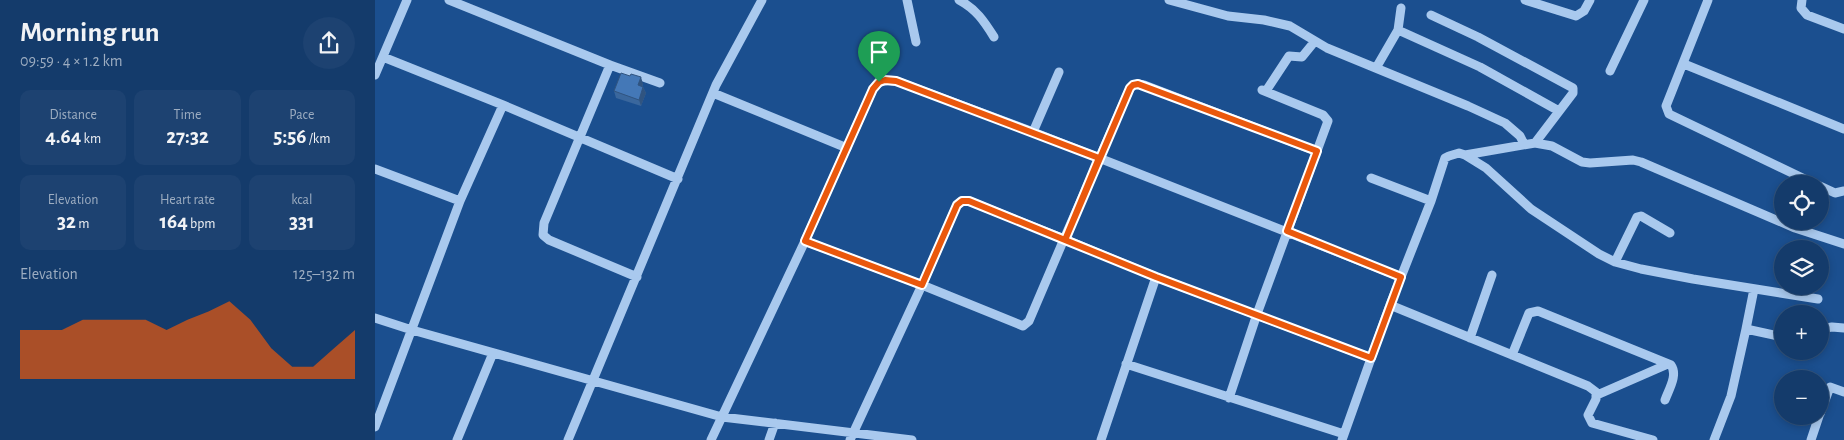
<!DOCTYPE html>
<meta charset="utf-8">
<style>
:root{--surface:#143b6b;--page:#1d4271;--text:#f1f3f6;--muted:#9dadc1;--line:#33557e;--accent:#ea580c}
body{margin:0;font-family:"Alegreya Sans",sans-serif;background:var(--page);color:var(--text);height:100vh;display:flex;flex-direction:column;font-size:19px;white-space:nowrap}
*{box-sizing:border-box;margin:0}
p{font-size:16px;color:var(--muted)}
.icon{flex:none;width:28px;height:28px;fill:none;stroke:currentColor;stroke-width:2;stroke-linecap:round;stroke-linejoin:round}
.map{position:relative;flex:1;overflow:hidden}
.side{display:flex;flex-direction:column;background:var(--surface);width:375px}
.side>*{flex:none}
.buttons{position:absolute;left:1399px;top:175px;display:grid;gap:10px}
.buttons a{display:grid;place-items:center;width:55px;height:55px;border-radius:50%;background:var(--surface);box-shadow:0 2px 8px #0003,0 0 0 1px var(--line);font-size:25px}
.pin{position:absolute;display:grid;place-items:center;width:42px;height:42px;color:#fff;margin:-51px -21px;border-radius:50% 50% 50% 0;rotate:-45deg;box-shadow:0 0 5px #0007}
.pin .icon{rotate:45deg}
.round{display:grid;place-items:center;flex:none;width:52px;height:52px;border-radius:26px;background:var(--page)}
.overview{display:flex;align-items:center;justify-content:space-between;height:85px;padding:0 20px}
h1{font-size:28px;font-weight:700;line-height:38px}
.figures{display:grid;grid-template-columns:repeat(3,1fr);gap:8px;height:85px;padding:5px 20px}
.figures div{display:grid;align-content:center;border-radius:10px;background:var(--page);text-align:center}
.figures b{font-size:21px;font-weight:700}
.figures small{font-size:14px;font-weight:400}
.figures p{font-size:14px}
.chart{height:140px;padding:10px 20px}
.chart p{display:flex;justify-content:space-between}
.chart svg{width:100%;height:90px;margin-top:5px;fill:var(--accent);opacity:.7}
main{display:flex;flex:1;min-height:0}
.map>svg:first-child{display:block}
</style>
<main>
<section class="side">
<div class="overview"><div><h1>Morning run</h1><p>09:59 · 4 × 1.2 km</p></div><a class="round"><svg class="icon" aria-label="share" viewBox="0 0 24 24"><path d="M12 15V3M7 8l5-5 5 5M5 13v7h14v-7"/></svg></a></div>
<div class="figures">
<div><p>Distance</p><b>4.64<small> km</small></b></div>
<div><p>Time</p><b>27:32</b></div>
<div><p>Pace</p><b>5:56<small> /km</small></b></div>
</div>
<div class="figures">
<div><p>Elevation</p><b>32<small> m</small></b></div>
<div><p>Heart rate</p><b>164<small> bpm</small></b></div>
<div><p>kcal</p><b>331</b></div>
</div>
<div class="chart"><p><span>Elevation</span>125–132 m</p>
<svg viewBox="0 0 160 44" preserveAspectRatio="none"><path d="M0 44V20L10 20L20 20L30 15L40 15L50 15L60 15L70 20L80 15L90 11L100 6L110 15L120 29L130 38L140 38L150 29L160 20V44z"/></svg>
</div>
</section>
<div class="map">
<svg width="1469" height="440" viewBox="0 0 1469 440">
<rect width="100%" height="100%" fill="#1b4f8f"/>
<g fill="none" stroke-linecap="round" stroke-linejoin="round">
<path stroke="#a9c9ee" stroke-width="9" d="M74,0L235,65L169,223L168,235L174,240L262,277
M532,0L541,42
M584,0C601,9 609,21 619,37
M794,0L853,16L889,20L915,26L952,48L1093,106L1130,123L1145,136L1149,144
M1150,0L1201,16L1209,11L1215,0
M1333,0L1291,106L1294,114L1440,184
M1427,0L1426,8L1432,15L1469,29
M1056,15L1103,37L1198,88V93L1160,143
M1023,30L1105,67L1184,111
M8,57L128,105
M1309,64L1469,129
M235,65L285,83
M1001,68L1023,30L1026,8
M1235,71L1269,0
M0,75L32,0
M891,91L914,56L927,57L940,41
M338,93L472,148
M658,132L684,72
M1090,155L1160,143L1177,146L1207,162L1215,163L1258,160L1266,162L1420,228L1469,244
M0,169L85,201
M996,178L1056,201
M1445,186L1460,193L1469,191
M430,241L547,285L648,326L654,321L689,239L594,201H587L582,205L547,285L475,440
M1240,262L1262,217L1266,216L1295,233
M781,277L996,358
M1379,289L1371,329L1408,337
M1015,305L1213,386L1221,392V399L1213,415L1217,423L1278,440
M0,318L37,330L347,417L537,440
M1445,329L1457,327L1469,328
M1095,338L1117,275
M1137,355L1154,313L1163,311L1296,365C1303,375 1294,389 1290,400
M751,364L969,434
M1222,395L1293,364
M854,398L882,314L953,121L948,115L887,90
M1445,414L1455,387L1469,392
M0,427L85,201L128,105L303,179
M82,440L118,353
M193,440L341,85L387,0
M336,440L430,241L498,89C505,80 510,80 521,81L658,132L1026,277
M394,440L400,423
M726,440L781,277L689,239L755,88C760,83 763,84 769,85L941,151
M967,440L1015,305L1056,201L1068,164L1070,158L1074,156L1084,153L1090,155L1111,168L1156,209L1224,254L1240,262L1266,269L1318,279L1443,299
M1339,440L1356,396L1371,329
M1436,440L1444,416"/>
</g>
<path fill="#3a679d" d="M255,76L268,84L267,87H268L271,93L266,106L241,98L239,91Z"/>
<path fill="#305480" d="M266,77L268,84L265,91L263,85Z
M268,87L271,93L266,106L264,100Z"/>
<path fill="#4478b7" stroke="#305480" d="M246,73L255,76L256,74L266,77L263,85L268,87L264,100L239,91Z"/>
<g fill="none" stroke-linecap="round" stroke-linejoin="round">
<defs>
<path id="route" d="M504,82L510,80L521,81L724,158L690,240L781,277L996,358L1026,277L912,231L942,151L763,84L758,85L755,88L690,240L594,201H587L582,205L547,285L430,241L498,89L504,82"/>
</defs>
<use href="#route" stroke="#fff" stroke-width="10"/>
<use href="#route" stroke="#ea580c" stroke-width="6"/>
</g>
</svg>
<div class="buttons">
<a><svg class="icon" aria-label="locate" viewBox="0 0 24 24"><circle cx="12" cy="12" r="6"/><path d="M12 2v4M12 18v4M2 12h4M18 12h4"/></svg></a>
<a><svg class="icon" aria-label="layers" viewBox="0 0 24 24"><path d="M12 4l9 5-9 5-9-5zM3 14l9 5 9-5"/></svg></a>
<a>+</a>
<a>−</a>
</div>
<div class="pin" style="left:504px;top:82px;background:#1e9e55"><svg class="icon" aria-label="arrive" viewBox="0 0 24 24"><path d="M6 21V4h12l-3 4 3 4H6"/></svg></div>
</div>
</main>
